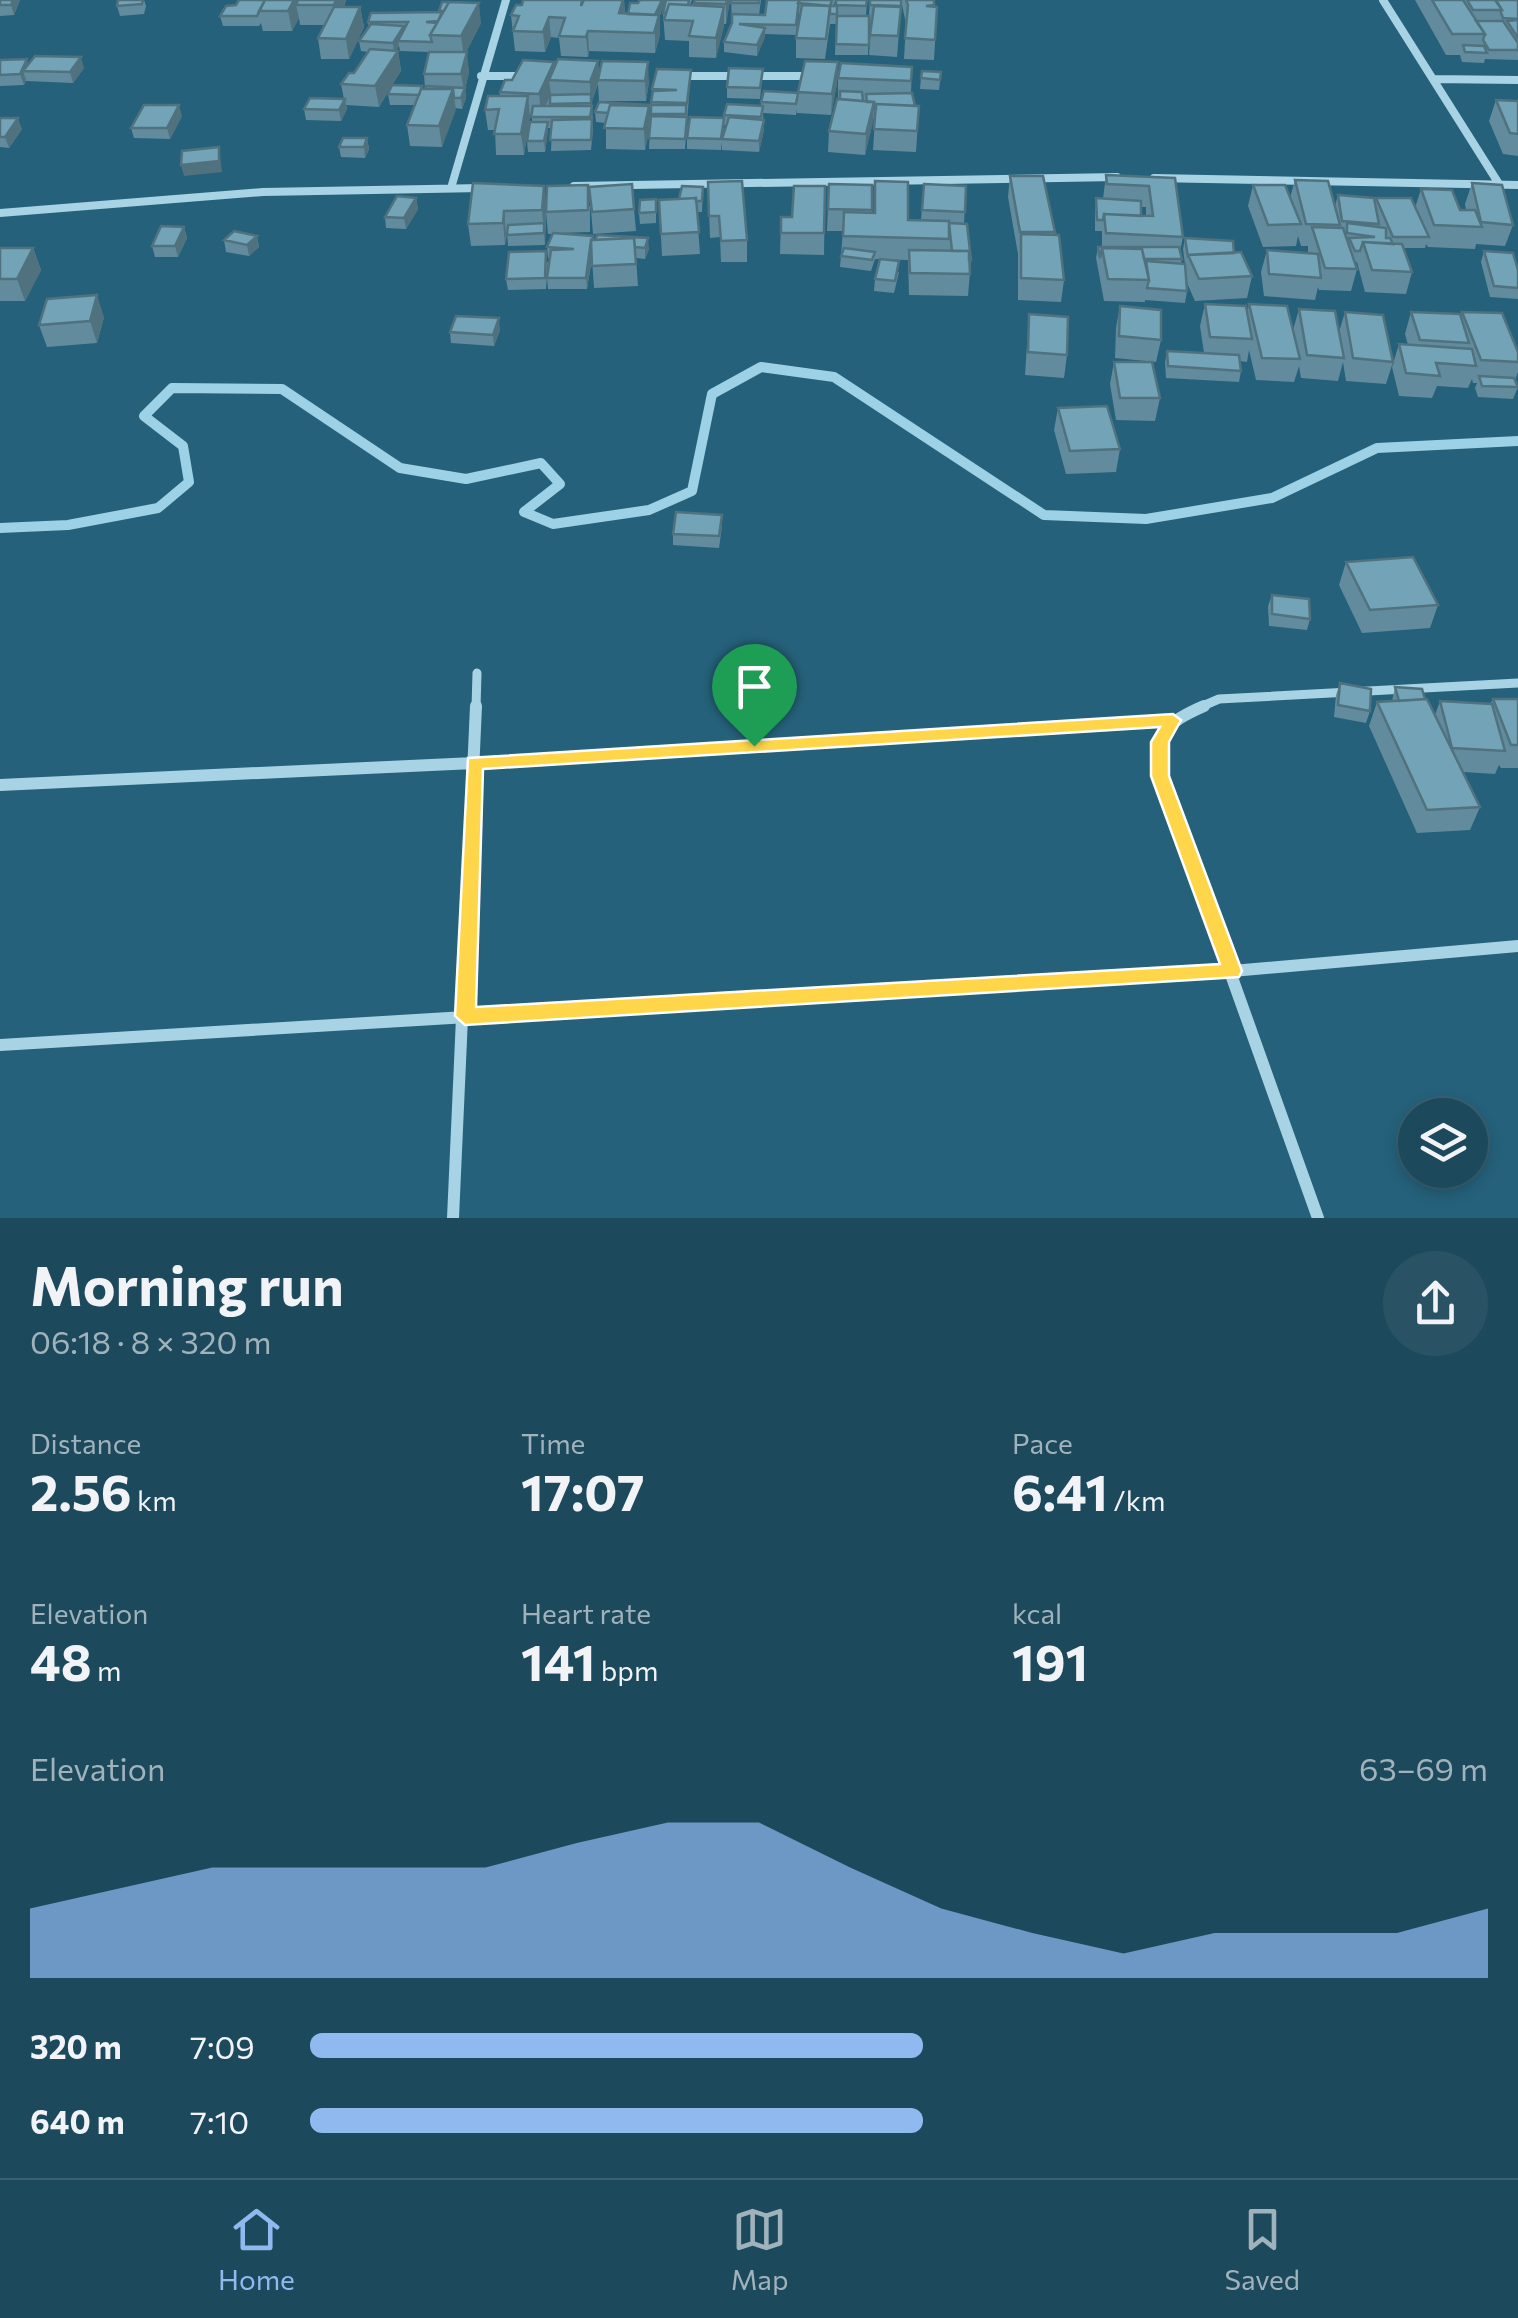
<!DOCTYPE html>
<meta charset="utf-8">
<style>
:root{--surface:#1c495c;--page:#295365;--text:#f1f3f6;--muted:#a0b2bb;--line:#3a6172;--accent:#90b9f0}
body{margin:0;font-family:Commissioner,sans-serif;background:var(--page);color:var(--text);height:100vh;display:flex;flex-direction:column;font-size:38px;white-space:nowrap}
*{box-sizing:border-box;margin:0}
p{font-size:32px;color:var(--muted)}
.icon{flex:none;width:55px;height:55px;fill:none;stroke:currentColor;stroke-width:2;stroke-linecap:round;stroke-linejoin:round}
.map{position:relative;height:1218px;overflow:hidden}
.details{display:flex;flex-direction:column;background:var(--surface);flex:1}
.details>*{flex:none}
.controls{position:absolute;left:1398px;top:1098px;display:grid;gap:20px}
.controls a{display:grid;place-items:center;width:90px;height:90px;border-radius:50%;background:var(--surface);box-shadow:0 5px 15px #0003,0 0 0 2px var(--line);font-size:50px}
.pin{position:absolute;display:grid;place-items:center;width:85px;height:85px;color:#fff;margin:-102px -42px;border-radius:50% 50% 50% 0;rotate:-45deg;box-shadow:0 0 10px #0007}
.pin .icon{rotate:45deg}
.round{display:grid;place-items:center;flex:none;width:105px;height:105px;border-radius:52px;background:var(--page)}
.overview{display:flex;align-items:center;justify-content:space-between;height:170px;padding:0 30px}
h1{font-size:55px;font-weight:700;line-height:75px}
.stats{display:grid;grid-template-columns:repeat(3,1fr);gap:15px;height:170px;padding:10px 30px}
.stats div{display:grid;align-content:center}
.stats b{font-size:50px;font-weight:700}
.stats small{font-size:28px;font-weight:400}
.stats p{font-size:28px}
.chart{height:280px;padding:20px 30px}
.chart p{display:flex;justify-content:space-between}
.chart svg{width:100%;height:180px;margin-top:10px;fill:var(--accent);opacity:.7}
ul{padding:0 30px;list-style:none;font-size:32px}
li{display:grid;grid-template-columns:160px 120px 1fr;align-items:center;height:75px}
li i{height:25px;border-radius:12px;background:var(--accent)}
.tabs{display:flex;justify-content:space-around;align-items:center;height:140px;border-top:2px solid var(--line);background:var(--surface);font-size:28px;color:var(--muted)}
.tabs a{display:grid;justify-items:center;gap:5px}
.tabs .on{color:var(--accent)}
.map>svg:first-child{display:block}
</style>
<div class="map">
<svg width="1518" height="1218" viewBox="0 0 1518 1218">
<rect width="100%" height="100%" fill="#25617a"/>
<g fill="none" stroke-linecap="round" stroke-linejoin="round">
<path stroke="#9dd1e5" stroke-width="10" d="M0,528L68,525L158,508L189,482L183,446L144,416L172,388L282,389L400,468L466,479L541,463L560,484L524,512L553,524L649,510L692,491L712,394L761,367L834,377L1044,515L1146,519L1272,498L1377,448L1518,441"/>
<path stroke="#a8d3e4" stroke-width="8" d="M1383,0L1499,184
M481,76H525
M682,76H815
M1433,79L1518,80
M1154,178L1518,185
M574,186L1117,177
M451,188L506,0
M0,213L263,192L482,188"/>
<path stroke="#a8d3e4" stroke-width="9" d="M476,708L477,673
M1198,708L1219,699L1518,683"/>
<path stroke="#a8d3e4" stroke-width="12" d="M1204,706C1163,724 1160,732 1160,776L1318,1218
M0,785L474,763L1173,720
M0,1045L1232,971L1518,946
M453,1218L476,706"/>
</g>
<path fill="#628c9d" fill-rule="evenodd" d="M0,0H20L14,15L0,16Z
M144,0L146,6L144,14L120,16L117,6Z
M346,0L344,7H360L364,27L349,59H321L318,38L324,25H300L299,18L292,31H263L261,23L259,26H223L220,16L236,5Z
M523,0H624L625,14H628L630,3H638L640,0H692L690,5H694L695,0H730L726,24H724L716,58L689,57V41L665,40L663,13L665,2L660,15V35L655,53L589,51L588,57L561,56L559,38L551,37L545,52L515,51L511,15L516,5H522Z
M731,0H761L759,15H765L767,0H836L833,6H836V0H867L866,16H869L868,55H835L836,24H830L825,59L796,58V38L800,14L798,13L796,35L765,34L757,56L724,52V42L732,25Z
M870,0L901,7L897,57L869,55L871,26L869,15Z
M901,0H934V7H937L934,60L904,59L906,24Z
M1415,0H1518V60L1485,59L1484,63L1462,62L1460,55H1446Z
M371,13L481,23L466,52L469,72L465,89L466,98L462,109L455,108L442,147L410,146L407,125L415,105H390L388,94L391,87L379,107L346,105L347,109L341,121L306,120L304,109L344,99L341,84L354,73L368,52L361,51L359,41L369,27L368,22ZM399,46L400,51L429,52L424,74L425,89L392,85L401,71L398,51H396Z
M0,60L29,64L84,68L73,83L26,81V80L24,85L0,86Z
M598,61L599,77L602,61L649,82L646,101H599L598,84L592,101L593,130L591,150L551,151L552,128H548L545,152H528L527,141L532,122V115L530,114L524,155H496L495,130H488L485,110L500,96V92L512,80L555,68Z
M838,62L837,83L831,115L797,113V109L796,115L763,113L764,130L759,152L722,150V142L721,150L687,149V138L724,128L723,136L726,125H724V115L761,106V102L798,93Z
M912,67L911,93L915,106H919L916,152L873,150L875,119H873L865,155L828,152L829,131L838,99V78Z
M763,69L760,99L727,98V87Z
M691,70L685,149H649L652,89Z
M941,72L939,90L920,89L921,78Z
M1496,100L1518,101V156L1503,154L1489,121Z
M649,105L650,127L645,150L606,149V123L596,122L595,112Z
M182,116L170,139L134,138L131,128Z
M0,118L22,129L9,148L0,147Z
M367,138L369,149L365,158L341,157L339,147Z
M1106,175L1175,178L1183,237L1180,251L1182,259L1181,263L1185,264L1183,249L1185,238L1234,253L1252,276L1247,298L1195,301L1187,283V291L1185,303L1145,300V302L1104,301L1096,258L1098,247H1102V231H1095V209L1096,198L1103,199ZM1141,207H1146V216H1141Z
M1010,176L1055,232L1064,280L1061,302L1018,300V254L1008,197Z
M1295,180L1335,206L1338,195L1375,201L1376,198L1415,208L1421,189L1460,210H1466L1465,204L1472,183L1513,225L1505,246L1476,244L1475,249L1428,247L1426,244L1425,248H1404L1412,272L1406,294L1365,292L1357,262H1355L1357,269L1351,291L1319,290L1318,287L1315,300L1264,296L1261,272L1267,250L1308,254V246H1301L1298,236L1296,246L1263,247L1248,206L1253,185L1290,198Z
M708,182L747,240V262H721L720,237L710,238Z
M829,184L872,185V213L908,220H921L924,184L966,186L964,224L971,260L968,296L909,295L908,260L875,259L871,271L840,267L843,231H827Z
M544,186L546,207L545,245L508,246L507,233L505,245L471,246L468,224Z
M825,186L824,255L780,254L781,217H792Z
M589,187L634,209L636,231L593,234Z
M703,187L702,212H697L700,254L662,256L659,200L679,199Z
M416,198L418,209L406,229L386,228L385,217Z
M656,199V223L640,224L639,213Z
M590,206V232L557,233L649,249L645,259L636,258L638,286L594,288L592,259L587,289H548L547,278L550,258H548L547,247L552,234H548L546,212Z
M184,227L187,238L178,257H155L152,246Z
M257,236L259,247L249,256L226,252L224,240Z
M0,248H33L41,270L25,301H0Z
M1484,251L1518,270V299L1490,297L1481,262Z
M548,262L546,289L508,290L506,279Z
M899,272L894,293L874,291L875,279Z
M1205,304L1247,314L1249,304L1293,330L1299,309L1339,332L1345,312L1393,362L1386,384L1346,381L1343,362L1338,381L1301,378L1299,366L1294,382L1256,380L1249,350L1247,362L1240,361L1241,371L1239,382L1166,378L1165,362L1167,351L1204,353L1200,326Z
M1120,306L1161,340L1156,362L1115,358L1116,328Z
M1411,312L1461,317L1462,312L1518,352V372L1515,380L1518,387L1513,399L1478,397L1475,388L1477,383H1473L1472,379L1468,388L1437,386L1432,398L1399,396L1392,367L1399,344L1408,345L1405,334Z
M1029,314L1067,355L1064,378L1025,375Z
M104,317L97,343L47,347L39,325Z
M500,330L494,346L451,343L450,332Z
M1114,362L1160,398L1155,421L1116,420L1110,384Z
M1058,408L1120,449L1116,472L1066,474L1054,430Z
M722,526L719,548L673,545V534Z
M1346,562L1438,605L1430,628L1362,633L1339,585Z
M1272,595L1310,619L1307,630L1269,626L1268,606Z
M1340,683L1370,711L1366,723L1334,717L1336,695Z
M1395,687L1425,699L1435,715L1440,701L1490,704L1493,699H1518V768H1501L1499,765L1495,774L1463,772L1480,807L1470,830L1417,833L1369,726L1377,702L1392,701Z"/>
<path fill="#50727f" d="M13,0H20L14,15L11,5Z
M294,0H308L296,5L299,18L292,31L288,11Z
M336,0H346L337,25L334,5Z
M622,0H624L625,16L620,33L619,13Z
M662,0H666L659,16L660,15V35L655,53V15Z
M727,0H730L726,24V4Z
M479,3L481,23L464,57L461,36Z
M360,7L364,27L349,59L346,39Z
M724,7V27L716,58V38Z
M549,17L551,37L545,52L543,32Z
M404,26L405,36L398,41L399,46L394,53L393,43Z
M765,28V38L757,56V45Z
M588,31L589,51L588,57L586,37Z
M398,51L401,71L379,107L375,86Z
M467,52L469,72L465,89L466,98L462,109L461,98L464,91L461,74Z
M81,57L84,68L73,83L70,72Z
M27,59L30,69L23,71L26,80L24,85L20,74Z
M598,61L599,80L592,101L591,128L590,82Z
M554,62L556,80H549L551,94L541,115L539,94Z
M648,62L649,82L646,101L645,81Z
M838,62L837,83L831,115L832,94Z
M453,89L456,110L442,147L439,126Z
M528,96L530,117L524,155L521,134Z
M345,99L347,109L341,121L339,110Z
M874,102L873,123L865,155L866,134Z
M179,105L182,116L170,139L167,128Z
M649,105L650,127L645,150L644,129Z
M18,118L22,129L9,148L5,137Z
M764,120V130L759,152V141Z
M548,122V133L545,152L544,141Z
M367,138L369,149L365,158L364,147Z
M219,147L222,172L184,176L181,165Z
M544,186L546,207L545,245L542,210Z
M416,198L418,209L406,229L404,218Z
M504,211L506,233L505,245L503,223Z
M184,227L187,238L178,257L175,246Z
M257,236L259,247L249,256L247,245Z
M593,236V250L587,289L586,278Z
M648,238L649,249L645,259V248Z
M33,248L41,270L25,301L17,279Z
M97,295L104,317L97,343L90,321Z
M499,318L500,330L494,346L493,335Z"/>
<path fill="#72a3b6" stroke="#50727f" stroke-width="2.5" d="M0,0H13L11,5H0Z
M118,0H143L142,4L117,6Z
M239,0H265L257,16H220L226,6L236,5Z
M265,0H294L288,11H259Z
M298,0H336L334,5H296Z
M523,0H582L581,6L584,0H623L619,13L659,15L654,33L588,31L586,37L559,36L565,18L549,17L543,32L513,31L519,16L511,15L516,5H522Z
M640,0H662L655,15H657L628,14L630,3H638Z
M666,0H689L688,5L669,4L666,13H663Z
M695,0H727L726,4L694,3Z
M731,0H759V3H731Z
M767,0H799L796,25L739,24L765,28L757,45L724,42L732,23V14L765,15Z
M800,0H832L830,6H837V14H830V6L798,3Z
M836,0H867L866,6L836,5Z
M870,0H901V6L870,5Z
M906,0H934V5L926,6L937,7L935,40L905,38L908,5Z
M1432,0H1463L1485,34H1452Z
M1467,0H1495L1502,10H1473Z
M1496,0H1518V19L1503,18L1500,10H1502Z
M442,2H449L444,11H439Z
M449,2L479,3L461,36L430,35Z
M669,4L724,7L716,38L689,36L693,21L664,20Z
M802,5L830,6L826,39L796,38Z
M874,6L901,7L898,36L870,35Z
M334,7H360L346,39L318,38Z
M442,12L438,21L426,22L437,23L430,35L432,42L398,41L408,22H368L371,13Z
M837,16H869V45L836,44Z
M1518,20V38L1507,21Z
M1476,21H1503L1518,43V50H1489L1483,40L1485,34Z
M371,24L404,26L393,43L359,41Z
M1463,45L1484,46L1487,53L1465,52Z
M370,49L398,51L375,86L341,84L349,73H354Z
M429,52H467L461,74H424Z
M35,56L81,57L70,72L23,71Z
M27,59L20,74L0,75V60Z
M558,59L598,61L590,82L549,80Z
M523,60L554,62L539,94L500,92L505,80H512Z
M602,61L648,62L645,81L598,80Z
M805,61L838,62L832,94L798,92Z
M841,63L912,67L911,81L838,78Z
M729,68L763,69L760,88L727,87Z
M657,69L691,70L687,103L651,102L653,91L677,90L652,89Z
M922,71L941,72L940,80L921,78Z
M392,85L422,86L419,95L388,94Z
M426,86L465,88L461,98H454L453,89H425Z
M421,89H453L439,126L407,125Z
M764,91L798,93L796,104L761,102Z
M840,91L862,92L863,101L840,99Z
M912,93L915,106L876,104V109H873L874,102H867L866,94Z
M591,94V103L550,104V95Z
M488,96H528L521,134H494L499,109L485,110Z
M310,98L345,99L339,110L304,109Z
M837,99L874,102L866,134L829,131Z
M1496,100L1518,101V134L1510,133Z
M599,102L649,105L648,111L649,106L610,105L608,113L595,112Z
M727,104L763,106L761,117L724,115Z
M876,104L919,106L917,131L874,129Z
M144,105H179L167,128H131Z
M610,105L649,106L644,129L604,128Z
M651,105H686V114H651Z
M533,106H592L590,117H531Z
M651,116L687,117L685,139L649,138Z
M690,117L724,118L721,139L687,138Z
M729,117L764,120L759,141L722,139Z
M0,118H18L5,137H0Z
M592,119L591,140H550L552,120Z
M530,122H548L544,141H527Z
M343,138H367L364,147H339Z
M219,147V161L181,165L182,151Z
M1106,175L1175,178L1183,237L1106,233L1104,214L1153,216L1149,186L1107,184Z
M1010,176H1043L1055,232H1020Z
M1295,180L1328,181L1340,225L1306,224Z
M742,181L747,240L721,241L719,216H709L708,182Z
M875,181L908,182V220L949,221V239L843,236L844,212L875,213Z
M473,183L544,186L542,210L504,211L503,223L468,224Z
M1472,183L1502,185L1513,225L1481,222Z
M632,184L634,209L592,212L589,187Z
M829,184L872,185V210L828,209Z
M924,184L966,186L965,212L922,210Z
M588,185V210L546,212L547,186Z
M1253,185H1285L1301,224L1268,225Z
M682,186L703,187L702,201H696V198L679,199Z
M794,186H825L824,233H781V217H792Z
M1421,189L1452,190L1460,210H1475L1482,227L1434,225Z
M1338,195L1374,198L1379,224L1342,221Z
M397,196L416,198L404,218L385,217Z
M696,198L699,232L661,234L659,200Z
M1096,198L1141,201V216L1104,214L1103,220H1097Z
M1376,198H1411L1429,237H1393Z
M656,199V212L639,213L640,200Z
M544,223V233L507,235L508,225Z
M949,223L967,224L971,260H969V251H952Z
M1347,223L1386,228V238H1390L1393,244L1363,242L1360,251H1355L1349,238L1375,237L1347,233Z
M161,226L184,227L175,246H152Z
M1312,227L1343,228L1357,269L1325,268Z
M234,231L257,236L247,245L224,240Z
M553,233L593,236L592,240H591L586,278H547L551,250L574,249L547,247Z
M1021,234L1059,235L1064,280L1021,278Z
M597,235L648,238L645,248L635,247L634,238L595,240Z
M634,238L636,264L592,266L591,240Z
M1185,238L1233,241L1234,253L1188,255V257Z
M1363,242L1402,244L1412,272L1372,270Z
M1098,247H1179L1182,259H1144L1142,249L1102,248L1100,258Z
M0,248H33L17,279H0Z
M844,248L875,252L872,260L841,256Z
M1102,248L1142,249L1149,280L1108,279Z
M909,250L969,251L970,274L910,273Z
M1267,250L1318,254L1321,278L1269,274Z
M546,251L545,278L506,279L509,252Z
M1484,251L1513,253L1518,270V288L1494,286Z
M1241,252L1252,276L1199,279L1188,255Z
M880,259L899,261L895,281L875,279Z
M1146,261L1185,264L1187,291L1147,288L1149,280Z
M97,295L90,321L39,325L47,299Z
M1205,304L1246,306L1252,339L1210,337Z
M1249,304L1287,306L1300,359L1262,358Z
M1120,306L1161,310V340L1119,336Z
M1299,309L1335,311L1344,358L1307,355Z
M1345,312L1383,315L1393,362L1353,358Z
M1411,312L1460,314L1469,343L1420,340Z
M1462,312L1502,313L1518,352V362L1481,360Z
M1029,314L1068,317L1067,355L1028,352Z
M456,316L499,318L493,335L450,332Z
M1399,344L1472,349L1476,366L1436,363L1440,376L1406,373Z
M1167,351L1239,355L1241,371L1168,366Z
M1114,362H1152L1160,398H1120Z
M1479,376L1514,378L1518,387L1482,386Z
M1107,406L1120,449L1070,451L1058,408Z
M676,512L722,515L719,536L673,534Z
M1413,557L1438,605L1370,610L1346,562Z
M1272,595L1309,599L1310,619L1272,614Z
M1340,683L1371,689L1370,711L1338,705Z
M1395,687L1422,689L1425,699L1399,701Z
M1427,699L1480,807L1427,810L1377,702Z
M1493,699H1518V745H1511Z
M1440,701L1492,704L1505,751L1452,748Z"/>
<path fill="#ffd54a" stroke="#fff" stroke-width="2.5" fill-rule="evenodd" d="M1173,714L1181,720L1169,742V776L1242,971L1239,977L465,1025L455,1016L468,758ZM1160,727L1151,742V776L1220,964L476,1007L483,769Z"/>
</svg>
<div class="controls">
<a><svg class="icon" aria-label="layers" viewBox="0 0 24 24"><path d="M12 4l9 5-9 5-9-5zM3 14l9 5 9-5"/></svg></a>
</div>
<div class="pin" style="left:754px;top:746px;background:#1e9e55"><svg class="icon" aria-label="arrive" viewBox="0 0 24 24"><path d="M6 21V4h12l-3 4 3 4H6"/></svg></div>
</div>
<section class="details">
<div class="overview"><div><h1>Morning run</h1><p>06:18 · 8 × 320 m</p></div><a class="round"><svg class="icon" aria-label="share" viewBox="0 0 24 24"><path d="M12 15V3M7 8l5-5 5 5M5 13v7h14v-7"/></svg></a></div>
<div class="stats">
<div><p>Distance</p><b>2.56<small> km</small></b></div>
<div><p>Time</p><b>17:07</b></div>
<div><p>Pace</p><b>6:41<small> /km</small></b></div>
</div>
<div class="stats">
<div><p>Elevation</p><b>48<small> m</small></b></div>
<div><p>Heart rate</p><b>141<small> bpm</small></b></div>
<div><p>kcal</p><b>191</b></div>
</div>
<div class="chart"><p><span>Elevation</span>63–69 m</p>
<svg viewBox="0 0 160 44" preserveAspectRatio="none"><path d="M0 44V27L10 22L20 17L30 17L40 17L50 17L60 11L70 6L80 6L90 17L100 27L110 33L120 38L130 33L140 33L150 33L160 27V44z"/></svg>
</div>
<ul>
<li><b>320 m</b>7:09<i style="width:52%"></i></li>
<li><b>640 m</b>7:10<i style="width:52%"></i></li>
</ul>
</section>
<nav class="tabs">
<a class="on"><svg class="icon" aria-label="home" viewBox="0 0 24 24"><path d="M3 11l9-7 9 7M6 9v11h12V9"/></svg>Home</a>
<a><svg class="icon" aria-label="map" viewBox="0 0 24 24"><path d="M3 6l6-2 6 2 6-2v14l-6 2-6-2-6 2zM9 4v14M15 6v14"/></svg>Map</a>
<a><svg class="icon" aria-label="saved" viewBox="0 0 24 24"><path d="M7 4h10v16l-5-4-5 4z"/></svg>Saved</a>
</nav>
